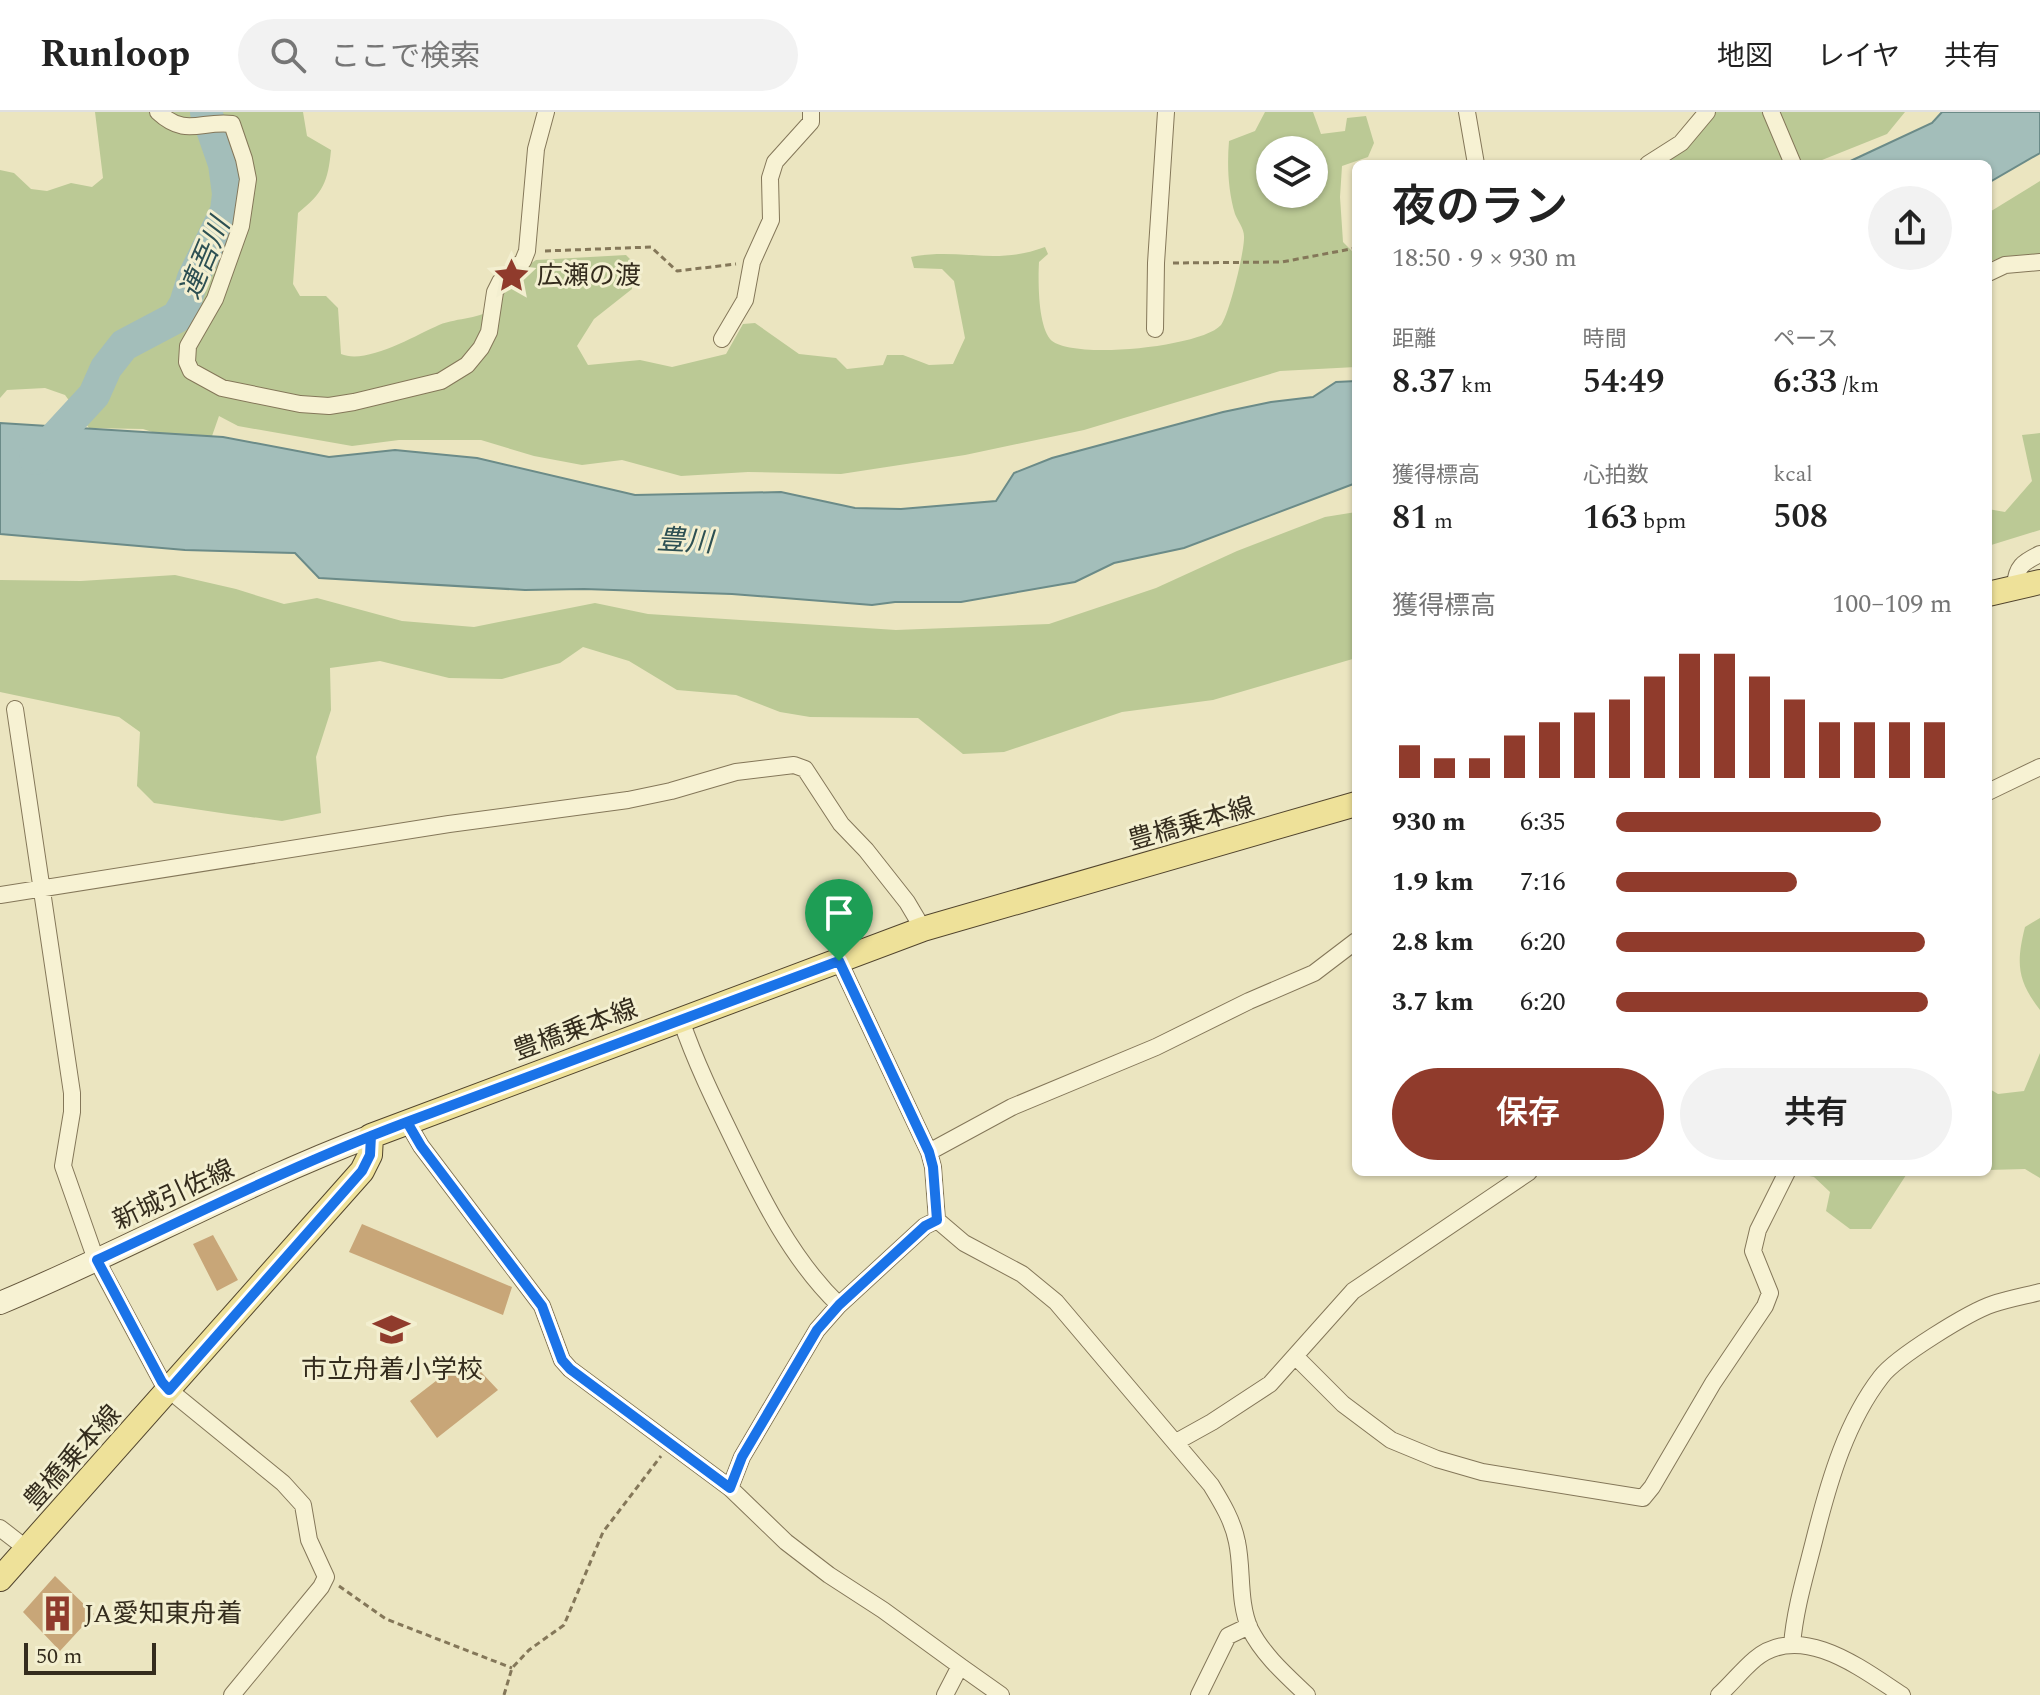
<!DOCTYPE html>
<html lang="ja">
<meta charset="utf-8">
<style>
:root{--surface:#fff;--page:#f2f2f2;--text:#222;--muted:#767676;--line:#e0e0e0;--accent:#903b2c}
body{margin:0;font-family:Spectral,"Noto Sans JP",serif;background:var(--page);color:var(--text);height:100vh;display:flex;flex-direction:column;font-size:30px;white-space:nowrap}
*{box-sizing:border-box;margin:0}
p{font-size:26px;color:var(--muted)}
.icon{flex:none;width:44px;height:44px;fill:none;stroke:currentColor;stroke-width:2;stroke-linecap:round;stroke-linejoin:round}
.map{position:relative;flex:1;overflow:hidden}
.details{position:absolute;left:1352px;top:48px;width:640px;height:1016px;display:flex;flex-direction:column;background:var(--surface);border-radius:12px;box-shadow:0 2px 6px #0004}
.details>*{flex:none}
.buttons{position:absolute;left:1256px;top:24px;display:grid;gap:16px}
.buttons a{display:grid;place-items:center;width:72px;height:72px;border-radius:50%;background:var(--surface);box-shadow:0 2px 6px #0004;font-size:40px}
.scale{position:absolute;left:24px;bottom:20px;width:132px;box-sizing:border-box;padding-left:8px;border:4px solid #342c1d;border-top:0;font-size:22px;line-height:28px;white-space:nowrap;color:#342c1d;-webkit-text-stroke:6px #f3efd0;paint-order:stroke}
.pin{position:absolute;display:grid;place-items:center;width:68px;height:68px;color:#fff;margin:-82px -34px;border-radius:50% 50% 50% 0;rotate:-45deg;box-shadow:0 0 8px #0007}
.pin .icon{rotate:45deg}
.round{display:grid;place-items:center;flex:none;width:84px;height:84px;border-radius:42px;background:var(--page)}
.summary{display:flex;align-items:center;justify-content:space-between;height:136px;padding:0 40px}
h1{font-size:44px;font-weight:600;line-height:60px}
.metrics{display:grid;grid-template-columns:repeat(3,1fr);gap:12px;height:136px;padding:8px 40px}
.metrics div{display:grid;align-content:center}
.metrics b{font-size:34px;font-weight:600}
.metrics small{font-size:22px;font-weight:400}
.metrics p{font-size:22px}
.chart{height:224px;padding:16px 40px}
.chart p{display:flex;justify-content:space-between}
.chart svg{width:100%;height:144px;margin-top:8px;stroke:var(--accent);stroke-width:6}
.cta{display:flex;gap:16px;margin-top:auto;padding:16px 40px}
.cta a{flex:1;height:92px;border-radius:48px;background:var(--accent);color:#fff;font-size:32px;font-weight:600;line-height:92px;text-align:center}
.cta a+a{background:var(--page);color:var(--text)}
ul{padding:0 40px;list-style:none;font-size:26px}
li{display:grid;grid-template-columns:128px 96px 1fr;align-items:center;height:60px}
li i{height:20px;border-radius:10px;background:var(--accent)}
header{display:flex;align-items:center;gap:48px;box-sizing:border-box;height:112px;padding:0 40px;background:var(--surface);border-bottom:2px solid var(--line)}
header strong{font-size:38px}
nav{display:flex;gap:44px;margin-inline-start:auto;font-size:28px}
.search{width:560px;height:72px;background:var(--page);display:flex;align-items:center;gap:20px;box-sizing:border-box;padding:0 28px;border-radius:44px;color:var(--muted);font-size:30px}
.map>svg:first-child{display:block}
</style>
<header>
<strong>Runloop</strong>
<div class="search"><svg class="icon" aria-label="search" viewBox="0 0 24 24"><circle cx="10" cy="10" r="6"/><path d="M15 15l6 6"/></svg>ここで検索</div>
<nav><a>地図</a><a>レイヤ</a><a>共有</a></nav>
</header>
<div class="map">
<svg width="2040" height="1583" viewBox="0 0 2040 1583">
<rect width="100%" height="100%" fill="#ebe5c0"/>
<path fill="#bbc995" fill-rule="evenodd" d="M95,0H303L307,24L331,38C328,70 323,81 298,101L293,172L300,184H326L338,196L341,242C366,253 414,224 439,213C459,205 480,208 497,194C503,189 502,184 505,178C512,166 525,155 536,148L626,143L632,149V177L594,207L577,234L588,253L640,248L672,255L726,242L743,212L755,211L799,242L836,246L847,257L883,253L887,243H903L929,253L953,252L965,226L954,169L942,157L914,156L911,145C959,135 995,154 1045,135L1048,142L1039,150C1038,169 1038,212 1050,227C1069,249 1202,235 1221,213C1229,203 1245,138 1244,124C1244,117 1238,109 1235,102C1228,78 1227,53 1229,29L1255,19L1265,0H1313L1321,22L1345,19L1347,6L1366,4L1374,31L1368,45L1342,54L1340,85L1343,130L1356,143V255L1280,259L1084,318L965,343L841,362L748,360L681,364L622,348L582,353L534,344L481,328H399L352,334L238,314L219,304L212,324L190,332L143,317L89,316L65,283L45,276L7,278L0,286V58L14,61L31,77L47,79L71,71L92,75L103,66ZM1270,38H1314V82H1270Z
M1714,0H1905L1887,22L1812,52H1661Z
M2040,69V143L2006,144L1988,150V101Z
M2040,321V418L1988,434V397L2005,400L2032,369L2022,323Z
M1356,400V546L1213,588L1122,600L1004,640L963,642L918,606L810,605L780,600L736,583L677,578L629,549L583,535L560,551L502,567L449,566L380,549L330,556L331,598L316,645L321,701L282,709L228,702L154,691L137,674L140,620L119,605L0,580V468L81,469L175,463L236,477L284,492L317,486L402,509L474,515L595,491L648,502L896,518L1049,512L1156,476L1237,439L1325,405Z
M2040,806V898C2017,868 2016,851 2025,815Z
M2040,941V1066L2025,1057L1988,1058V976L1998,982L2024,979Z
M1790,1060H1908L1871,1117H1850L1826,1099L1830,1080L1814,1065Z"/>
<path fill="#a3beba" stroke="#6b8b88" stroke-width="2" d="M1942,0H2040V41L1988,71V52H1844L1932,11Z
M1356,269V371L1184,436L1114,451L1075,470L961,490H895L872,493L732,482L584,477L525,478L319,466L295,441L185,438L0,422V311L223,325L329,345L395,338L477,346L635,383L781,380L855,396L901,397L996,389L1014,361L1052,346L1223,300L1271,290L1313,285L1336,270Z"/>
<g fill="none" stroke-linecap="round" stroke-linejoin="round">
<path stroke="#a3beba" stroke-width="32" d="M35,347L94,283L106,256L124,233L177,205L185,192L193,166L226,99L228,82L224,52L206,0"/>
</g>
<path fill="#c8a678" d="M362,1112L512,1175L503,1203L349,1140Z
M213,1123L238,1168L217,1179L193,1132Z
M467,1245L498,1278L437,1326L410,1289Z
M55,1464L94,1502L60,1539L23,1500Z"/>
<g fill="none" stroke-linecap="round" stroke-linejoin="round">
<defs>
<path id="minor" d="M158,0C186,26 201,8 232,12L244,47L248,67L241,114L215,187L188,234L187,250L191,259L222,276L300,292L329,294L354,290L441,269L467,253L481,236L489,220L495,180L500,170L523,149L527,139L536,37L546,0
M1467,0L1476,52
M1771,0L1793,52
M1648,52L1681,31L1707,0
M1988,161L2005,153L2040,150
M1155,217L1156,151L1166,0
M722,227L745,188L752,150L771,108L770,66L775,50L811,10V0
M2015,474C2016,455 2023,450 2040,442
M15,597L72,981V1000L63,1054L95,1145L162,1270L169,1278L283,1371L303,1393L309,1428L326,1465L321,1475L232,1583
M1988,680L2040,655
M0,783L449,712L628,688L671,679L736,660L794,653L805,657L841,712L866,738L907,790L923,817
M839,849L929,1040L933,1055L937,1108L964,1131L1022,1162L1056,1190L1211,1373C1222,1391 1233,1409 1237,1430C1243,1458 1238,1490 1250,1517C1263,1543 1286,1563 1307,1583
M681,908C695,949 714,988 733,1027C761,1085 792,1148 839,1193
M407,1010L421,1034L542,1194L562,1248L570,1257L730,1376L786,1430L829,1463L883,1498L960,1554L945,1583
M929,1040L1012,995L1156,935L1249,889L1314,861L1356,829
M1296,1245L1343,1292L1391,1328L1437,1347L1482,1360L1643,1386L1652,1375L1713,1271L1765,1194L1770,1181L1753,1139L1758,1118L1787,1060
M1176,1330L1212,1310L1270,1272L1353,1179L1529,1060
M730,1376L742,1345L817,1218L839,1193L925,1114L937,1108
M0,1416L27,1437
M1792,1533C1795,1495 1807,1458 1816,1421C1830,1366 1847,1309 1881,1265C1896,1245 1969,1200 1993,1192C2008,1187 2024,1184 2040,1180
M960,1554L1001,1583
M1199,1583L1228,1524L1249,1514
M1719,1583C1731,1572 1742,1558 1755,1547C1801,1509 1862,1557 1902,1583"/>
<path id="secondary" d="M0,1191C125,1139 244,1072 371,1024"/>
<path id="primary" d="M1988,482L2040,470
M0,1467L362,1059L370,1043L371,1024L923,817L1356,692"/>
</defs>
<use href="#minor" stroke="#847759" stroke-width="18"/>
<use href="#secondary" stroke="#65573c" stroke-width="24"/>
<use href="#primary" stroke="#51442d" stroke-width="26"/>
<path stroke="#847759" stroke-width="3" stroke-dasharray="6 4" stroke-linecap="butt" d="M545,139L651,135L677,159L736,152
M1173,151L1282,150L1356,136
M339,1474L386,1507L512,1556
M504,1583L512,1556L529,1538L564,1513L603,1420L661,1344"/>
<use href="#minor" stroke="#f7f2d3" stroke-width="16"/>
<use href="#secondary" stroke="#f7f2d3" stroke-width="22"/>
<use href="#primary" stroke="#eee199" stroke-width="24"/>
</g>
<g fill="none" stroke-linecap="round" stroke-linejoin="round">
<defs>
<path id="route" d="M839,849L407,1010L371,1024L370,1043L362,1059L169,1278L162,1270L97,1148C200,1100 301,1050 407,1010L421,1034L542,1194L562,1248L570,1257L730,1376L742,1345L817,1218L839,1193L925,1114L937,1108L933,1055L929,1040L839,849"/>
</defs>
<use href="#route" stroke="#fff" stroke-width="16"/>
<use href="#route" stroke="#1a73e8" stroke-width="10"/>
</g>
<defs>
<symbol id="sight-bare" viewBox="-9 -9 18 18"><path d="M0-6L1.8-2.2L6-1.7L2.9 1.2L3.7 5.4L0 3.3L-3.7 5.4L-2.9 1.2L-6-1.7L-1.8-2.2Z" fill="#903b2c" stroke="#f3efd0" stroke-width="2.5" paint-order="stroke"/></symbol>
<symbol id="school-bare" viewBox="-9 -9 18 18"><path d="M0-5L7-2L0 1L-7-2ZM-4 1L0 2.5L4 1V4Q0 6-4 4Z" fill="#903b2c" stroke="#f3efd0" stroke-width="2.5" paint-order="stroke"/></symbol>
<symbol id="building-bare" viewBox="-9 -9 18 18"><path d="M-4-6H4V6H1V3H-1V6H-4ZM-2.5-4.3h1.7v1.8h-1.7ZM.8-4.3h1.7v1.8H.8ZM-2.5-1h1.7V.8h-1.7ZM.8-1h1.7V.8H.8Z" fill="#903b2c" stroke="#f3efd0" stroke-width="2.5" paint-order="stroke"/></symbol>
</defs>
<g fill-rule="evenodd">
<use href="#sight-bare" x="486" y="138" width="51" height="51"/>
<use href="#school-bare" x="366" y="1192" width="51" height="51"/>
<use href="#building-bare" x="32" y="1476" width="51" height="51"/>
</g>
<g text-anchor="middle" stroke-width="6" stroke-linejoin="round" paint-order="stroke">
<g font-size="26" fill="#342c1d" stroke="#f3efd0" text-anchor="start">
<text x="537" y="172">広瀬の渡</text>
<text x="392" y="1266" text-anchor="middle">市立舟着小学校</text>
<text x="84" y="1510">JA愛知東舟着</text>
</g>
<g font-size="26" fill="#342c1d" stroke="#f3efd0">
<text transform="translate(1191 711) rotate(-16)" y="9">豊橋乗本線</text>
<text transform="translate(575 917) rotate(-20)" y="9">豊橋乗本線</text>
<text transform="translate(173 1082) rotate(-25)" y="9">新城引佐線</text>
<text transform="translate(72 1345) rotate(-48)" y="9">豊橋乗本線</text>
</g>
<g font-size="28" font-style="italic" fill="#2d5053" stroke="#f3efd0">
<text transform="translate(204 146) rotate(-67)" y="10">連吾川</text>
<text transform="translate(685 428) rotate(3)" y="10">豊川</text>
</g>
</g>
</svg>
<div class="buttons">
<a><svg class="icon" aria-label="layers" viewBox="0 0 24 24"><path d="M12 4l9 5-9 5-9-5zM3 14l9 5 9-5"/></svg></a>
</div>
<div class="scale">50 m</div>
<div class="pin" style="left:839px;top:849px;background:#1e9e55"><svg class="icon" aria-label="arrive" viewBox="0 0 24 24"><path d="M6 21V4h12l-3 4 3 4H6"/></svg></div>
<section class="details">
<div class="summary"><div><h1>夜のラン</h1><p>18:50 · 9 × 930 m</p></div><a class="round"><svg class="icon" aria-label="share" viewBox="0 0 24 24"><path d="M12 15V3M7 8l5-5 5 5M5 13v7h14v-7"/></svg></a></div>
<div class="metrics">
<div><p>距離</p><b>8.37<small> km</small></b></div>
<div><p>時間</p><b>54:49</b></div>
<div><p>ペース</p><b>6:33<small> /km</small></b></div>
</div>
<div class="metrics">
<div><p>獲得標高</p><b>81<small> m</small></b></div>
<div><p>心拍数</p><b>163<small> bpm</small></b></div>
<div><p>kcal</p><b>508</b></div>
</div>
<div class="chart"><p><span>獲得標高</span>100–109 m</p>
<svg viewBox="0 0 160 44" preserveAspectRatio="none"><path d="M5 44V34M15 44V38M25 44V38M35 44V31M45 44V27M55 44V24M65 44V20M75 44V13M85 44V6M95 44V6M105 44V13M115 44V20M125 44V27M135 44V27M145 44V27M155 44V27"/></svg>
</div>
<ul>
<li><b>930 m</b>6:35<i style="width:79%"></i></li>
<li><b>1.9 km</b>7:16<i style="width:54%"></i></li>
<li><b>2.8 km</b>6:20<i style="width:92%"></i></li>
<li><b>3.7 km</b>6:20<i style="width:93%"></i></li>
</ul>
<div class="cta"><a>保存</a><a>共有</a></div>
</section>
</div>
